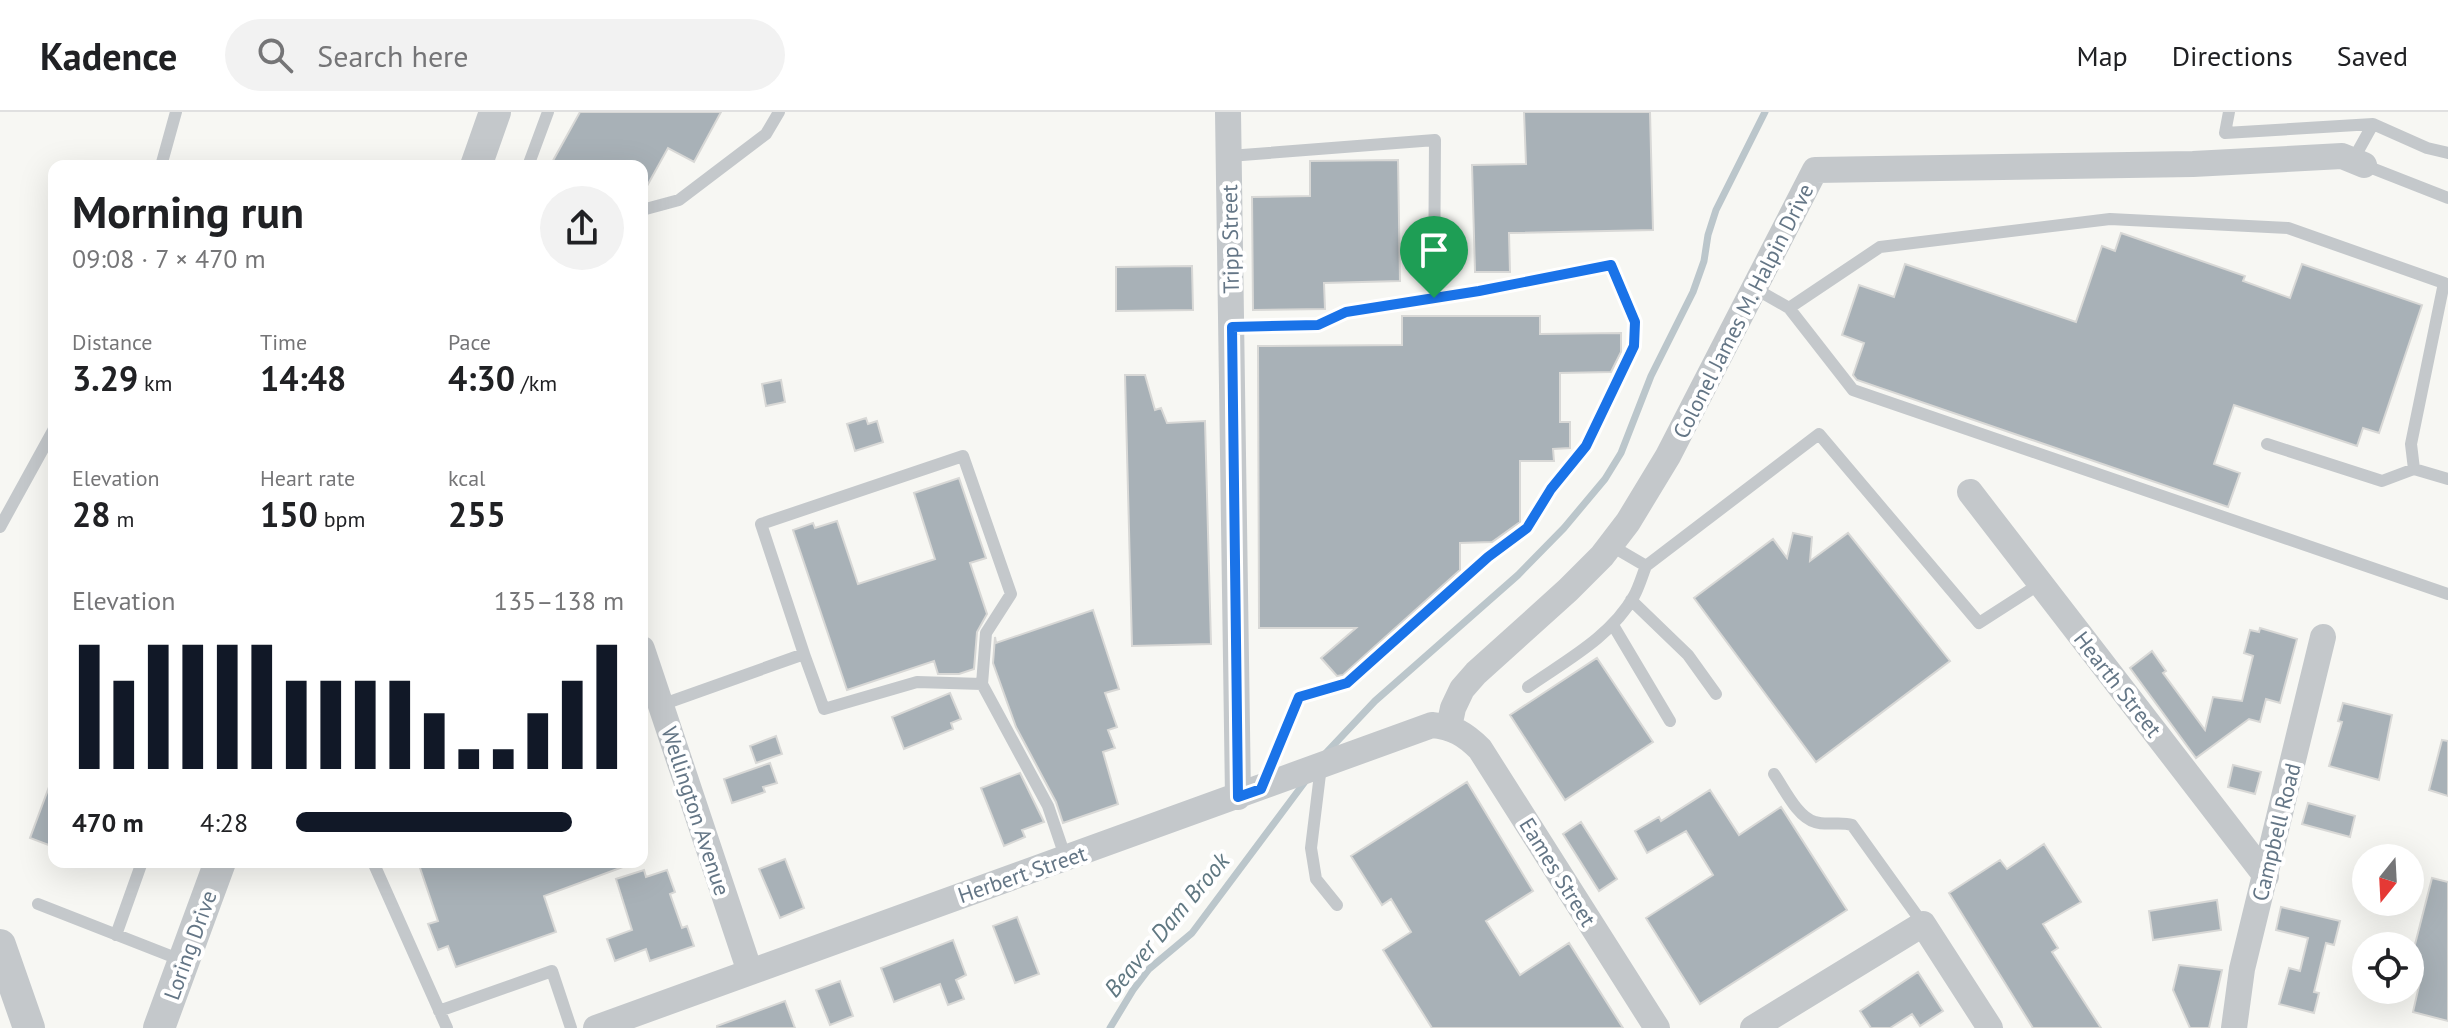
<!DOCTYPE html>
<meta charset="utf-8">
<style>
:root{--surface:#fff;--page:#f2f2f2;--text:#202124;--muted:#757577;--line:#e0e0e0;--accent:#111827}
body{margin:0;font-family:"PT Sans",sans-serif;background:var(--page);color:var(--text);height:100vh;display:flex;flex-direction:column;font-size:30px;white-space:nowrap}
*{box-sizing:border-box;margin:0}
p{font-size:26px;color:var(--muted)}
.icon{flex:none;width:44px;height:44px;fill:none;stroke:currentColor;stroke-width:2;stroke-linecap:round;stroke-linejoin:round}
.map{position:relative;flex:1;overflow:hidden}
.details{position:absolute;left:48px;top:48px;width:600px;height:708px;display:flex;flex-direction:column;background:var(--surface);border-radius:16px;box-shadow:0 8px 32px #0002}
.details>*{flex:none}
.needle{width:52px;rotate:198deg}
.buttons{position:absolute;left:2352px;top:732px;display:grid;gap:16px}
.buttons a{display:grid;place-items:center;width:72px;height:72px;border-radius:50%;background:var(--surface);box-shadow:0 8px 32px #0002;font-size:40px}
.pin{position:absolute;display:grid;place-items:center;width:68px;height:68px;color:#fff;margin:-82px -34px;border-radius:50% 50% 50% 0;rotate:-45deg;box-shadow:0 0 8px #0007}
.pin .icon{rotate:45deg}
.round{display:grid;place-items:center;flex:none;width:84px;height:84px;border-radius:42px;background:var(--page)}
.headline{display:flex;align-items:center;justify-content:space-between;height:136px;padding:0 24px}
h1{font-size:44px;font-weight:700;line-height:60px}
.stats{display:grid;grid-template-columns:repeat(3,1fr);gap:12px;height:136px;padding:8px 24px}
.stats div{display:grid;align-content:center}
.stats b{font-size:34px;font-weight:700}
.stats small{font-size:22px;font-weight:400}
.stats p{font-size:22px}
.chart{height:224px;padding:16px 24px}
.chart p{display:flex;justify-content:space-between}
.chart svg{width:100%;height:144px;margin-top:8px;stroke:var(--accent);stroke-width:6}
ul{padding:0 24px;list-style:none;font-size:26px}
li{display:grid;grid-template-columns:128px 96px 1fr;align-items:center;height:60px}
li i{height:20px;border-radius:10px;background:var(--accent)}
header{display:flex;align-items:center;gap:48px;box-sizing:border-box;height:112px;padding:0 40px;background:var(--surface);border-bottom:2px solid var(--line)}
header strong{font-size:38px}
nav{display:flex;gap:44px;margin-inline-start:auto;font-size:28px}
.search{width:560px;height:72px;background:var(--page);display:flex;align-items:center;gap:20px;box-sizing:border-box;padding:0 28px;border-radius:44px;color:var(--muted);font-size:30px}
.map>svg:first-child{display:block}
</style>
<header>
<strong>Kadence</strong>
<div class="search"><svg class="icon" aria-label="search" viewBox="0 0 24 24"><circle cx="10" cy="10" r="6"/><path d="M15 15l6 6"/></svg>Search here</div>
<nav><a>Map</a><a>Directions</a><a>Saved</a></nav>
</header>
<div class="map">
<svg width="2448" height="916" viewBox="0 0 2448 916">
<rect width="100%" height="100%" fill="#f7f7f3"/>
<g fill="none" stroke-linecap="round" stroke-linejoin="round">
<path stroke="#bbc6cb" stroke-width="7" d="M1326,641L1375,589L1518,463L1564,416L1605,367L1621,341L1651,264L1693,180L1704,149L1708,123L1716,98L1765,0
M1110,916L1133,878L1149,857L1192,821L1307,667"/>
</g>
<path fill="#a8b1b7" stroke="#d8d8d6" stroke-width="2" d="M580,0H721L694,50L668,36L642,83V54H550Z
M1524,0H1650L1653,118L1509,121L1510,160H1475L1472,53L1526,52Z
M1398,48L1400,169L1324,171L1325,197L1253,198L1252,85L1310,84V49Z
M2121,121L2245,164L2243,169L2290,186L2302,152L2422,193L2379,321L2363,316L2357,334L2234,293L2214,352L2240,361L2228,395L1857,268L1853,263L1864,231L1842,223L1859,173L1894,185L1905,152L2076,210L2102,134L2115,139Z
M1192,154L1193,198L1116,199V155Z
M1402,204H1540V222L1621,221V240L1611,260L1560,261V310H1570V336L1553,337L1554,349H1520V410L1492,430L1460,431V458L1343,563L1337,564L1321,546L1356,516H1259L1258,234L1402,233Z
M1125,263H1145L1155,298L1161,296L1167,311L1205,309L1211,532L1132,534Z
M781,268L785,290L766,294L762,272Z
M866,306L868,312L877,309L883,330L855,339L847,312Z
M959,366L986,446L970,451L987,502L977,520L974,557L959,562H938L934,549L847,578L793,418L813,411L815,416L837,409L858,472L935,447L914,381Z
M1793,421L1812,425L1810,449L1848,421L1950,549L1816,650L1694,486L1773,427L1787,446Z
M1093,498L1119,577L1105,581L1117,615L1108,618L1115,636L1103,640L1118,692L1063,711L1056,690L1016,615L993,551L995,525L996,531Z
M2260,516L2297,527L2280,591L2266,587L2260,610L2249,607L2196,646L2130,556L2152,539L2166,559L2163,561L2205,618L2213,585L2242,589L2253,544L2244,541L2250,518L2259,520Z
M1597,546L1653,630L1565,688L1510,603Z
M950,581L961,607L951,611L953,617L904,637L892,605Z
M2343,591L2392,603L2379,668L2329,654L2342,610L2338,609Z
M776,624L782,642L756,651L750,634Z
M2442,628L2448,629V684L2429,678Z
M770,651L777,671L763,675L765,680L732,691L724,667Z
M2233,653L2261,660L2255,682L2228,675Z
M1020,661L1044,710L1022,718L1025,725L1004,734L981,676Z
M52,667L54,668V735L30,726Z
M1467,670L1533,779L1486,809L1520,863L1569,831L1623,916H1432L1383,838L1411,820L1391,787L1382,793L1351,744Z
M1710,678L1739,723L1781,695L1847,798L1700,892L1646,806L1713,763L1686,719L1647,741L1635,719L1659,705L1661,709Z
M2308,691L2355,704L2350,725L2302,712Z
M1581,710L1617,767L1599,779L1563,722Z
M2044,732L2081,790L2043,812L2058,836L2052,840L2101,916H2033L1949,781L2000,748L2007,757Z
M785,747L804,796L780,806L759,757Z
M418,750H631V752L544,784L556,820L456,855L448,834L438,838L428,812L438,809Z
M644,758L646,765L667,758L675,780L670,782L682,816L687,814L694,834L650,849L646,837L615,849L607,827L632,818L616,767Z
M2432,766L2448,770V909L2413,900L2423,856L2416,854L2417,850L2411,848Z
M2217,788L2221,818L2153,828L2149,799Z
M2281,795L2340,809L2334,833L2326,831L2314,880L2319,881L2314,901L2279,892L2289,856L2300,859L2308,826L2276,818Z
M1017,805L1039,862L1015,871L993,814Z
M953,828L966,863L956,868L964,887L948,893L940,872L894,890L881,856Z
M2179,853L2222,858L2209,916H2190L2173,878Z
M1918,860L1943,899L1920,914L1912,902L1890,916H1871L1860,899Z
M840,869L853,904L830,913L816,878Z
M785,889L795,916H717V914Z"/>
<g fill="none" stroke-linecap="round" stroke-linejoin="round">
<path stroke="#c4c8cb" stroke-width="12" d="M2229,0L2225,21L2373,12
M1229,44L1435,28L1434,186
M2353,48L2373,12L2427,36L2448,41
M2364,53L2448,86
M161,54L176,0
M528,54L548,0
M642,98L679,88L766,22L779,0
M1754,176L1789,196L1853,278L2448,482
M1789,196L1880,135L2110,107L2288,116L2444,171L2411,332L2414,357L2448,367
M1232,215L1318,213L1346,200L1479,179L1611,153L1635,210L1634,234L1586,334L1551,377L1527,416L1488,445L1347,571L1299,585L1263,671
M2267,332L2382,369L2414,357
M0,415L54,317
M1610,433L1646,454L1819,322L1979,511L2041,471
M1631,488L1688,543L1716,582
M1613,513L1670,609
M804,542L824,597L917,570L982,572L1048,694L1066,747
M1528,575C1565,549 1611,525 1634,484C1639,475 1642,464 1646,454
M661,593L804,542L761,412L963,344L1011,482L986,521L982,572
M1321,654L1311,736L1316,767L1337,793
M1774,662C1784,676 1797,705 1815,710C1827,714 1840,709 1852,713L1923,812
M373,750L447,916
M38,792L181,848
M116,823L142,750
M439,899L552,859L571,916"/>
<path stroke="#c4c8cb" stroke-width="26" d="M1228,0L1238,685
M1970,380L2266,764
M642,537L750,860
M1449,615L1453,596L1462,577L1476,561L1568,478L1602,444L1628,410L1668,344L1815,58L2193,52L2342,44L2364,53
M596,916L1432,613C1453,615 1465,622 1480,637L1657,916
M1753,916L1923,812L1990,916
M2234,916L2242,857L2323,525"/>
<path stroke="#c4c8cb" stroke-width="32" d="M476,54L495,0
M0,833L29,916
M159,916L220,750"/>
</g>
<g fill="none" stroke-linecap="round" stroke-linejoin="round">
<defs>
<path id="route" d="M1611,153L1635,210L1634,234L1586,334L1551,377L1527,416L1488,445L1347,571L1299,585L1261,677L1238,685L1232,215L1318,213L1346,200L1479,179Z"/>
</defs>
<use href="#route" stroke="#fff" stroke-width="16"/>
<use href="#route" stroke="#1a73e8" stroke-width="10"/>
</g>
<g text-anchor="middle" stroke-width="8" stroke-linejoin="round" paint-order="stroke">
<g font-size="22" fill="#647686" stroke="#fff">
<text transform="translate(1230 127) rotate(-91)" y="8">Tripp Street</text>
<text transform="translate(1743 199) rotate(-63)" y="8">Colonel James M. Halpin Drive</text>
<text transform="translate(2118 572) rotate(52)" y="8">Hearth Street</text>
<text transform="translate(696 699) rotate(72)" y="8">Wellington Avenue</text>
<text transform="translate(2276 720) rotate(-76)" y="8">Campbell Road</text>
<text transform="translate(1558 760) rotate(58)" y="8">Eames Street</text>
<text transform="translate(1022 762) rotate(-19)" y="8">Herbert Street</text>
<text transform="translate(190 833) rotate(-70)" y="8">Loring Drive</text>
</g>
<g font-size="24" font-style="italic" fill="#607882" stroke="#fff">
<text transform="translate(1167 813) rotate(-50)" y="8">Beaver Dam Brook</text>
</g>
</g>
</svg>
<div class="buttons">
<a><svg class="needle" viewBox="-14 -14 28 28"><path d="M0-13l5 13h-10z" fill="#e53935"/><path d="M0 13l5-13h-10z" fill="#757577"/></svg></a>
<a><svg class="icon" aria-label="locate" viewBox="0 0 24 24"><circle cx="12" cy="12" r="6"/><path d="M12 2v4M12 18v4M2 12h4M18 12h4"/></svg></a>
</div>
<div class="pin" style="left:1434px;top:186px;background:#1e9e55"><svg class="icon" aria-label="arrive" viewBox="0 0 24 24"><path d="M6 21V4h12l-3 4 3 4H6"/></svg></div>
<section class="details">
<div class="headline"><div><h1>Morning run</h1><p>09:08 · 7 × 470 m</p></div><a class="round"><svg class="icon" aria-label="share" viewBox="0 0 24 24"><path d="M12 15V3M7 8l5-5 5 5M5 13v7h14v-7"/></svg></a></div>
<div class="stats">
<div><p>Distance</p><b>3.29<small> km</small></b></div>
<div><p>Time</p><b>14:48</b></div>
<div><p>Pace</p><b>4:30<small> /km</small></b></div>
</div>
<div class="stats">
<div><p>Elevation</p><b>28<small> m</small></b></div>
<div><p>Heart rate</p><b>150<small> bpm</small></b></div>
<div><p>kcal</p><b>255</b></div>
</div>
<div class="chart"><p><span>Elevation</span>135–138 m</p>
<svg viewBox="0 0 160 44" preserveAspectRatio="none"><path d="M5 44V6M15 44V17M25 44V6M35 44V6M45 44V6M55 44V6M65 44V17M75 44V17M85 44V17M95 44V17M105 44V27M115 44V38M125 44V38M135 44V27M145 44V17M155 44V6"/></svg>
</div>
<ul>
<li><b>470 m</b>4:28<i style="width:84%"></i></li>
</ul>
</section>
</div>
